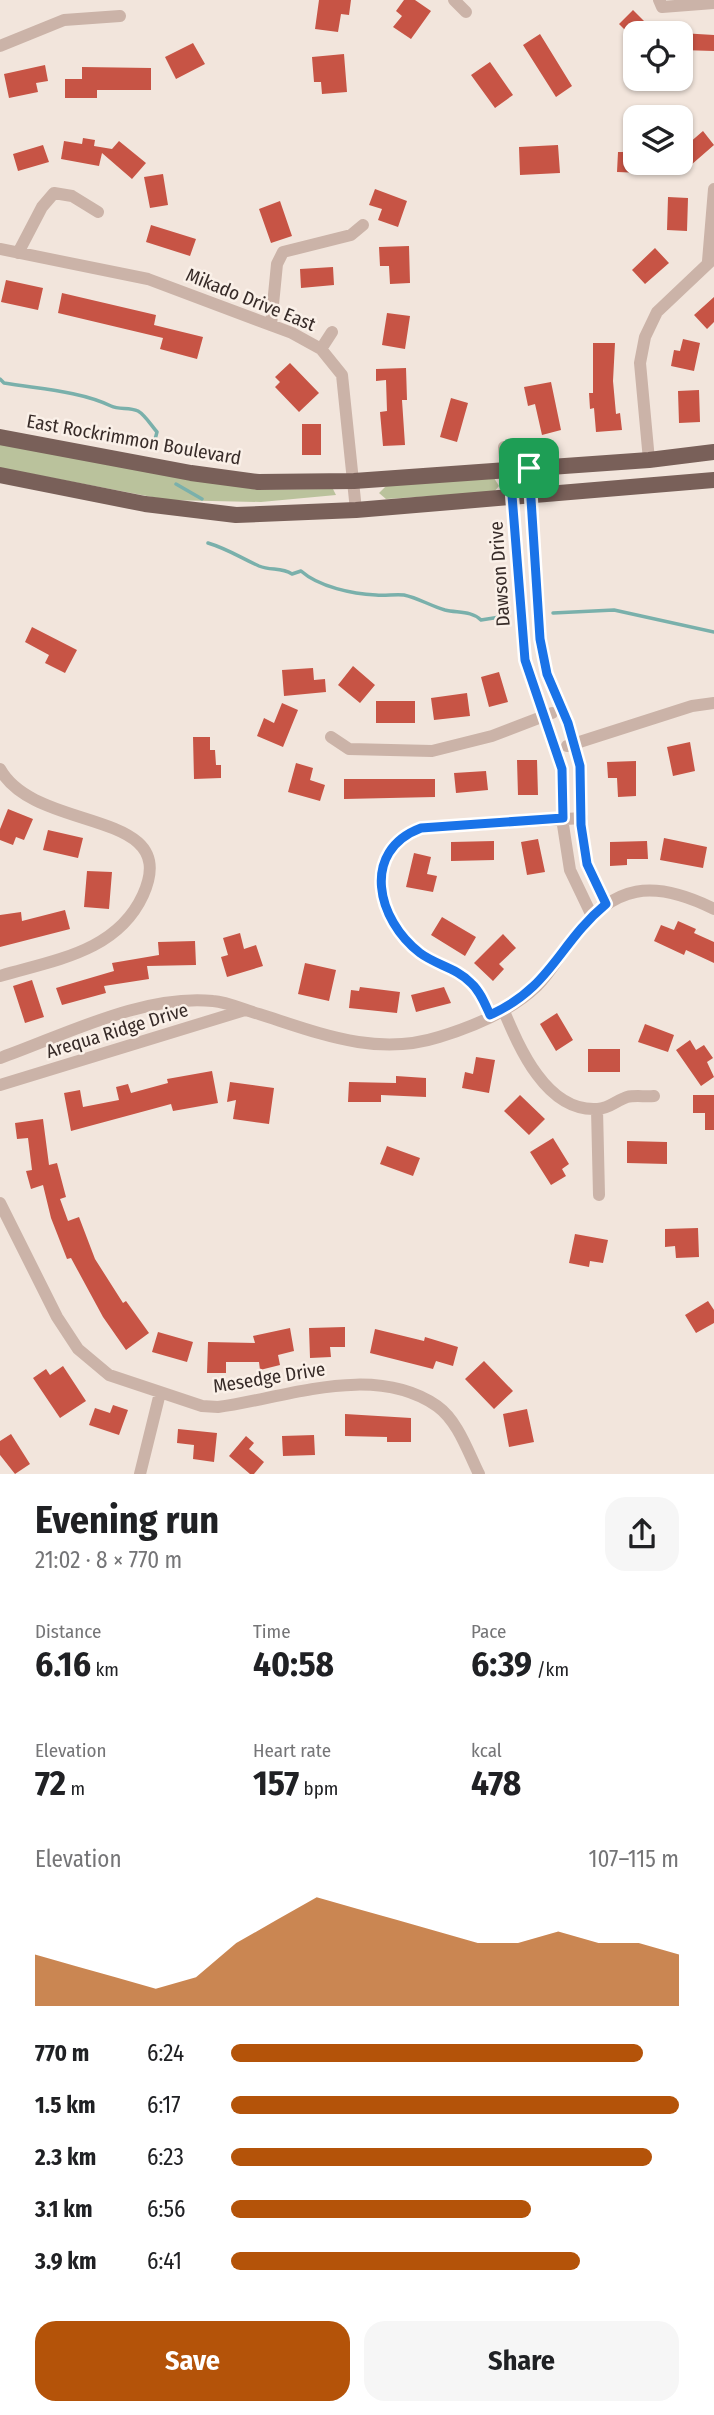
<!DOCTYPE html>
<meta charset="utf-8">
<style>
:root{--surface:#fff;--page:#f6f6f6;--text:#202124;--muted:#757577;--accent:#b45309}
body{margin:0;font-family:"Fira Sans Condensed",sans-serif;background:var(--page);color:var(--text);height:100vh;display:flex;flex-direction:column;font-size:26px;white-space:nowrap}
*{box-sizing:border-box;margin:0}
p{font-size:23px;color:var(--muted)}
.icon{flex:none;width:38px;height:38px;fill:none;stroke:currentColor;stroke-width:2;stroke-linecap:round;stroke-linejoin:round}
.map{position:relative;height:1474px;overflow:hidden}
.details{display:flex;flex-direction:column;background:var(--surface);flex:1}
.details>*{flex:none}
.fabs{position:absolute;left:623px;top:21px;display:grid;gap:14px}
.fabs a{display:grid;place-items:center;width:70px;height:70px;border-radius:14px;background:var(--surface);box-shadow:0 2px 5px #0004;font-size:35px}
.pin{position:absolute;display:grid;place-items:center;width:60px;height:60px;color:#fff;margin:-30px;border-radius:14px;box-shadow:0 4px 10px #0006}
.round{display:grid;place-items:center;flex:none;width:74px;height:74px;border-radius:21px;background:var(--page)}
.summary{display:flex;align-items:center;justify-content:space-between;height:119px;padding:0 35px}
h1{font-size:38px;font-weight:700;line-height:52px}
.metrics{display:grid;grid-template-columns:repeat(3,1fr);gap:10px;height:119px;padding:7px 35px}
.metrics div{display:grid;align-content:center}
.metrics b{font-size:35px;font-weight:700}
.metrics small{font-size:19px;font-weight:400}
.metrics p{font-size:19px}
.chart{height:196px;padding:14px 35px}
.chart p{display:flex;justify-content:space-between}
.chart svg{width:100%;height:126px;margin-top:7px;fill:var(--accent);opacity:.7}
.button{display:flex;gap:14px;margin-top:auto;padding:14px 35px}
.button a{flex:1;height:80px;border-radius:21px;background:var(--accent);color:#fff;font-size:28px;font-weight:700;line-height:80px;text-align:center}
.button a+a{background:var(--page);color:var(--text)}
ul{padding:0 35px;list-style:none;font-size:23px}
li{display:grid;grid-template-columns:112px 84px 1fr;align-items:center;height:52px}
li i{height:18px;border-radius:9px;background:var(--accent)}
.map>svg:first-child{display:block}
</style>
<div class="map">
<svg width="714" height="1474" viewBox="0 0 714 1474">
<rect width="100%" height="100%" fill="#f2e5dc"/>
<path fill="#bac29c" d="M0,443L259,490L333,489L336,495L261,502L168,500L0,468Z
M494,478L499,486L494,492L386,499L379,493L386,486Z"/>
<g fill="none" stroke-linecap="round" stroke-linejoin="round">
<path stroke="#7ab0ab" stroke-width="3.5" d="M0,379L4,383C39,389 80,391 111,406C119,410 129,407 138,411C145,415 151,425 157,432L154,443
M176,484L202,499
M208,543C228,549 241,558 259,566C271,571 281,567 292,574L301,571C319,587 353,594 376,595C385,596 395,594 404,595C418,598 431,606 445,610C458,613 472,611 481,620L500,617
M553,613L614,610L714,632"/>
</g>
<path fill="#c75445" d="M319,0H351L349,15L341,14L338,32L315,29Z
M404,0H415L431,11L411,39L393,27L402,16L396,11Z
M633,10L656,33H635V40L619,24Z
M681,33L714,35V51L681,50Z
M540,34L572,86L556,97L523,45Z
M193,43L205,64L176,79L165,57Z
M344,54L347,92L322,94L321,82H314L312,57Z
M490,62L513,95L495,108L471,75Z
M45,65L48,81L36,83L38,92L9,98L4,74Z
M82,67L151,68V90H97V98H65V79H82Z
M703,131L714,145L691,165L681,150Z
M83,138L95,140L94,146L112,149L119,141L146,163L132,179L102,153L99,166L61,159L64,141L82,144Z
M626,143H635V163H643V173L617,172L618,152H626Z
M43,145L49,162L18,171L13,154Z
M558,145L560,173L520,175L519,147Z
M163,174L168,205L150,208L144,177Z
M375,189L407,201L398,227L378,220L382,209L369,205Z
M668,197L688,198L687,231L667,230Z
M280,201L292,236L271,243L259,209Z
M151,225L196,239L190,256L146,242Z
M409,246L410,283L390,284L389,266H380L379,247Z
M655,248L669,263L645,284L632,270Z
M333,267L334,285L301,288L300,269Z
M6,280L43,288L38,310L1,302Z
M62,293L156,315L154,325L203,337L197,359L160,349L163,338L58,313Z
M714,297V322L707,329L694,315Z
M387,313L410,316L405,349L382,345Z
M683,339L700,343L694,371L671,366L674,350L680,351Z
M593,343H615L613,381L616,414L620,413L622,430L596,432L594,408L590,409L589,393H593Z
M290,363L319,393L299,412L275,387L280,382L275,377Z
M406,368L407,400H402L405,445L383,446L380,412L387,411L386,380L376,381V369Z
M551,382L561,430L542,435L535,404L528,406L524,387Z
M699,390L700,422L679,423L678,391Z
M451,398L468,403L457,442L440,437Z
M302,424H321V455H302Z
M32,627L77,650L65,673L45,663L49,655L25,642Z
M353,666L375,685L360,703L338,685Z
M313,668L314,680L325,679L326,692L284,696L282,670Z
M499,672L508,702L489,707L481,677Z
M467,693L470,716L434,720L431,698Z
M376,701H415V723H376Z
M282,703L298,710L283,747L257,736L264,718L274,723Z
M193,737H210V750H215L216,765H221V778L194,779Z
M690,742L695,771L673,776L667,747Z
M517,760H537L538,795H518Z
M636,761V796L618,797L617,778H608L607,762Z
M296,763L313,768L310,780L325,785L320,801L288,792Z
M486,771L488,790L456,793L454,773Z
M344,779H435V797L344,799Z
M8,809L33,819L24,840L16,837L13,845L0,840V829Z
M48,830L83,838L78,858L43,850Z
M664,838L707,847L703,868L660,860Z
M538,839L545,872L527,875L521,842Z
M494,841V860L451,861V842Z
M647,841L648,859H627V865L610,866V842Z
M414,853L431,857L427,874L437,876L433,892L406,887Z
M87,871L112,872L109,909L84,907Z
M65,910L70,929L0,947V915L21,912L22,921Z
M442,917L476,937L465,956L431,935Z
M678,921L696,929L694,933L714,942V963L686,950L684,955L654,941L661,925L674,930Z
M240,933L244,949L256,945L263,966L227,977L221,957L228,955L223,938Z
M503,934L516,948L499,964L504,969L493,981L474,963Z
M195,941L196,965L147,966L149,979L104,986L106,993L62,1005L56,988L114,971L112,963L159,955L158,942Z
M305,963L336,970L329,1001L298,994Z
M32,980L44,1017L25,1023L13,986Z
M360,987L400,992L397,1013L349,1008L351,990L359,991Z
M444,987L451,1003L416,1012L411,995Z
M557,1013L573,1040L556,1051L540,1024Z
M645,1024L674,1035L668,1052L638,1042Z
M690,1040L696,1050L704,1045L713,1058L707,1062L714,1077L701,1086L676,1050Z
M588,1049H620V1072H588Z
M476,1057L495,1060L489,1093L462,1088L465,1072L473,1074Z
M212,1071L218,1103L173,1111L171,1104L71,1131L64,1093L80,1090L83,1107L119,1100L116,1087L128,1084L131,1093L168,1083L167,1079Z
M396,1076L426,1078V1097L381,1095V1102H348L349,1082L396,1083Z
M230,1082L274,1088L269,1124L233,1119L236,1100L227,1102Z
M520,1095L545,1119L529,1135L504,1111Z
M693,1095H714V1130H705V1113H693Z
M43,1119L49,1165L57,1163L66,1197L60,1199L68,1221L79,1217L95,1259L123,1303L126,1301L149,1333L126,1350L103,1317L71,1258L67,1259L51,1218L43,1185L31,1189L26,1171L32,1170L28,1138L17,1139L15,1123Z
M553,1138L569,1164L562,1169L566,1176L551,1185L530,1152Z
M627,1141L667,1142V1164L627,1163Z
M387,1146L420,1158L413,1176L380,1164Z
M698,1228L699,1257L676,1258L675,1246L665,1247V1229Z
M575,1234L608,1240L603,1263L590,1261L589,1267L569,1263Z
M708,1301L714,1310V1323L696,1333L685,1315Z
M345,1327V1347H330L331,1357L310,1358L309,1328Z
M290,1328L294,1351L278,1355L280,1365L260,1370L259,1362H226V1373H207L208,1342L255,1343L253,1336Z
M375,1329L424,1341L425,1337L458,1347L453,1366L436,1361L433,1369L370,1353Z
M158,1332L193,1342L187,1362L152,1352Z
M484,1361L513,1391L494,1409L465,1379Z
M63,1366L86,1401L60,1418L33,1378L46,1369L50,1375Z
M113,1405L128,1410L119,1435L89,1425L95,1408L110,1413Z
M527,1409L534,1442L509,1447L503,1414Z
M345,1414L411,1418V1442H387V1437L345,1436Z
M178,1429L217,1433L214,1462L193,1459L194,1445L177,1443Z
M11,1434L30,1464L15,1474L0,1455V1441Z
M314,1435L315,1455L283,1456L282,1436Z
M246,1436L254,1443L249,1449L264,1462L254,1474H250L229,1456Z"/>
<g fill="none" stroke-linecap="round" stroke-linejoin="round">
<path stroke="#cbb3a8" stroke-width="12" d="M454,0L466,12
M659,0L662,7L714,3
M0,46L64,20L120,16
M0,249L148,279L292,333L321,349L342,375L356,510
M18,253L42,207L54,193L72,196L98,212
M708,261L714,189
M271,325L277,264L283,252L351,235L363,225
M321,349L332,332
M504,447L506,470
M649,460L640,363L645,337L657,312L714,258
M529,468L540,639L547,674L568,723L580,766L581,825L587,864L606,904
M510,470L525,660L562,769L563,825L570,870L592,916
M331,737L349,749L432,751L492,736L552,713
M567,746L692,706L714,703
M0,769C36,834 183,807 143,895C117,952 54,960 0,976
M503,1009C519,1047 546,1112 597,1109C609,1109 617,1100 627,1097C635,1095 646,1097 654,1096
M490,1015C485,1004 480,991 472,983C457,968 436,965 420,953C377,921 360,851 421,828L582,818
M0,1058C65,1035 143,994 213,1001C228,1002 244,1010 259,1014C319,1033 376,1057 439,1037C472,1027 512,1010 537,986C551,972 560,955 572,939C614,883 654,879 714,909
M0,1085L245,1010
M597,1109L599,1195
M0,1203L57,1317L78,1349L109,1375L202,1406L218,1407C286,1398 373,1362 437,1406C458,1421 468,1452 479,1474
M140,1474L160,1393"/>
<path stroke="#796059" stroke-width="16" d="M0,437L191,473L258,482L354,481L649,460L714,452
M0,475L145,504L236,515L356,510L714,480"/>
</g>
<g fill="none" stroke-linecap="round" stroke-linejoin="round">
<defs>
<path id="route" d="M529,468L540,639L547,674L568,723L580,766L581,825L587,864L606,904C558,944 552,987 490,1015C485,1004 480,991 471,983C457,968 436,965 420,953C377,920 360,851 421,828L563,818L562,769L525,660L510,470Z"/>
</defs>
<use href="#route" stroke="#fff" stroke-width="14"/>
<use href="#route" stroke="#1a73e8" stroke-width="9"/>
</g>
<g text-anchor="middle" stroke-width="5" stroke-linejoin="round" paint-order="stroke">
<g font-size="19" fill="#372b28" stroke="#faf0e8">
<text transform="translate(251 299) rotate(22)" y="7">Mikado Drive East</text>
<text transform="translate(134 439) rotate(10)" y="7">East Rockrimmon Boulevard</text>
<text transform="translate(499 574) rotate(-94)" y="7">Dawson Drive</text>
<text transform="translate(117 1030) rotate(-17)" y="7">Arequa Ridge Drive</text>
<text transform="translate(269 1377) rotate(-9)" y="7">Mesedge Drive</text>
</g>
</g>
</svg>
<div class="fabs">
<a><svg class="icon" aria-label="locate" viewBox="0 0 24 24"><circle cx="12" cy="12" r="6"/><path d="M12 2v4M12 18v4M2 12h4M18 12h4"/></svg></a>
<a><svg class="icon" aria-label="layers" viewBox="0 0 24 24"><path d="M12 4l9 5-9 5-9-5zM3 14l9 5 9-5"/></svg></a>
</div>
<div class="pin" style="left:529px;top:468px;background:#1e9e55"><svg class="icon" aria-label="arrive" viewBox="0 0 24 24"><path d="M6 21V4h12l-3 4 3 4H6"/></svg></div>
</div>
<section class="details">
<div class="summary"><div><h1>Evening run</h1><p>21:02 · 8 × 770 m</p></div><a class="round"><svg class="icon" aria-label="share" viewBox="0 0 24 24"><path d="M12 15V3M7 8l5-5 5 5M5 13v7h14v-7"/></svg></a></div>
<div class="metrics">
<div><p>Distance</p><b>6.16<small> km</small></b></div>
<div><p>Time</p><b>40:58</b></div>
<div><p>Pace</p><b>6:39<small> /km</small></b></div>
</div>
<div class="metrics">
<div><p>Elevation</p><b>72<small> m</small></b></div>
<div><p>Heart rate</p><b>157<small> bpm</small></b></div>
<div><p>kcal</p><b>478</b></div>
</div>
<div class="chart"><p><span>Elevation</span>107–115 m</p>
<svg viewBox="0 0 160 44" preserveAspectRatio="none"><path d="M0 44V26L10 30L20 34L30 38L40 34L50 22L60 14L70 6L80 10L90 14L100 18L110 22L120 22L130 18L140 22L150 22L160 26V44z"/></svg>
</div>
<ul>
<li><b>770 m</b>6:24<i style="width:92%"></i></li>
<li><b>1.5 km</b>6:17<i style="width:100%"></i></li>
<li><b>2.3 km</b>6:23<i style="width:94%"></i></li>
<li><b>3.1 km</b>6:56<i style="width:67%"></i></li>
<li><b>3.9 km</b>6:41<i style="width:78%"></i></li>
</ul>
<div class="button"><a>Save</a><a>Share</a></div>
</section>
